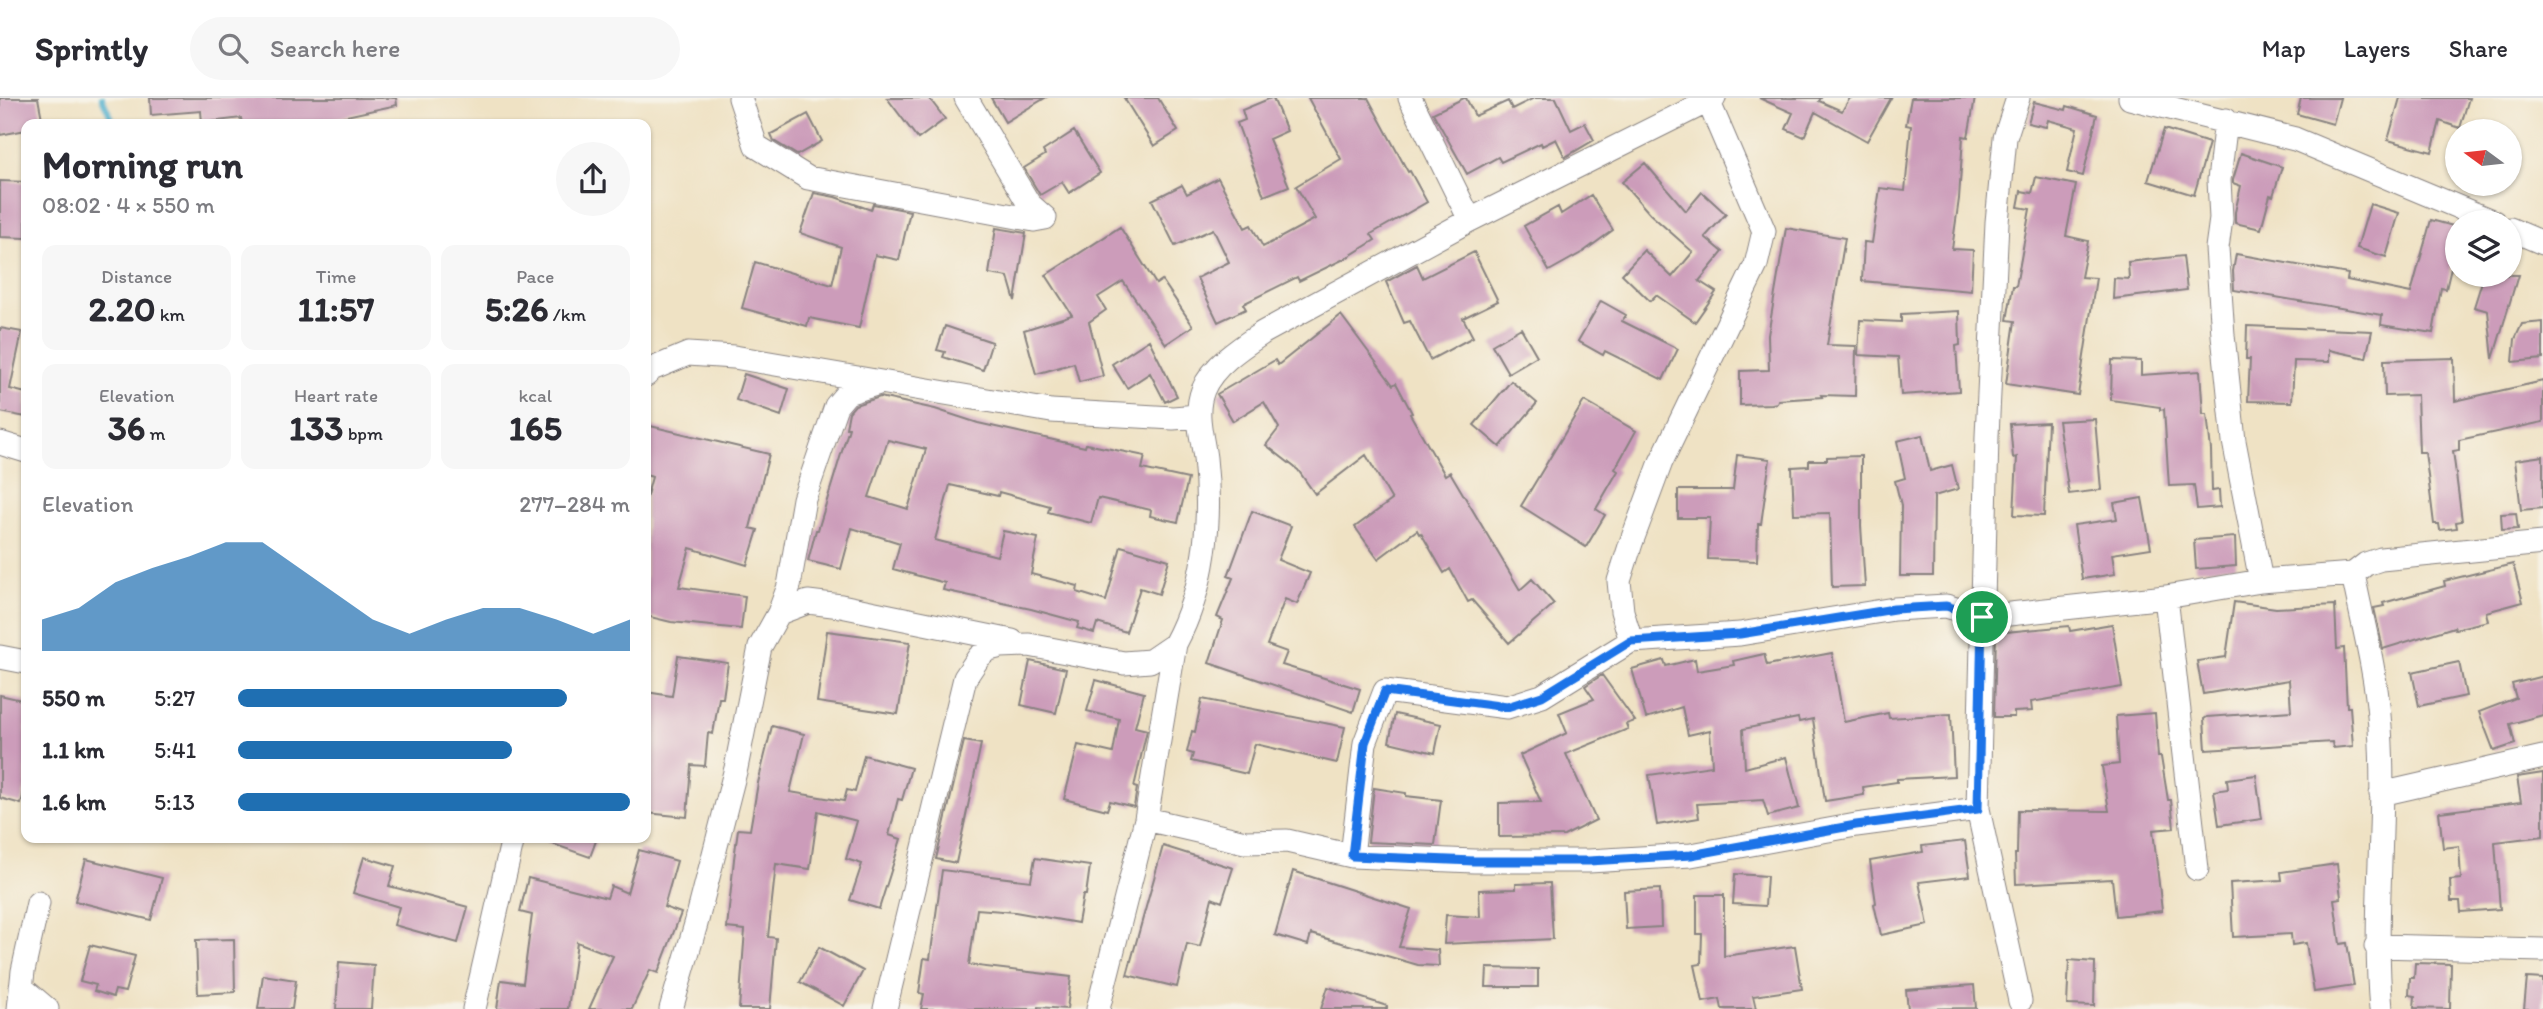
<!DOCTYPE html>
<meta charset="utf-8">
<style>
:root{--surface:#fff;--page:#f7f7f7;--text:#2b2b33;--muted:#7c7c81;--line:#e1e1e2;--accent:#1f6fb2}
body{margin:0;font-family:Itim,sans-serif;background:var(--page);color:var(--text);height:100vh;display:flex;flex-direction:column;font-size:26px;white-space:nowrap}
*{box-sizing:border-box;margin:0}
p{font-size:23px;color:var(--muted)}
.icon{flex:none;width:38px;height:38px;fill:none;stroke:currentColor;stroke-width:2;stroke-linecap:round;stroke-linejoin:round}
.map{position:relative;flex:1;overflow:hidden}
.panel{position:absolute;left:21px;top:21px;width:630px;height:724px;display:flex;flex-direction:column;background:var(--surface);border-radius:14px;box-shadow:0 2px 5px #0004}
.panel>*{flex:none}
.needle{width:46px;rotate:285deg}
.controls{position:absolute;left:2445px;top:21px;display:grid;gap:14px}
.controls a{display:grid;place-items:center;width:77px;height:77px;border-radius:50%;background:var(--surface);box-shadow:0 2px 5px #0004;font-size:35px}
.pin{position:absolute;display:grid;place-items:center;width:60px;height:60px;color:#fff;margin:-30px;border:4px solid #fff;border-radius:50%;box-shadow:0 2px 7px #0007}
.round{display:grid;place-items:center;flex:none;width:74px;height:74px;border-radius:37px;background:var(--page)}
.summary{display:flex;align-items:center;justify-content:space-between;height:119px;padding:0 21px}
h1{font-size:38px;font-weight:700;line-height:52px}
.stats{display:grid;grid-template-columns:repeat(3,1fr);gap:10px;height:119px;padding:7px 21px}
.stats div{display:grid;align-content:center;border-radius:14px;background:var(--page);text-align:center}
.stats b{font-size:35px;font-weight:700}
.stats small{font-size:19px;font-weight:400}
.stats p{font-size:19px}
.chart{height:196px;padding:14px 21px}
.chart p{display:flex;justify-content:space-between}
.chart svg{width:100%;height:126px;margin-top:7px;fill:var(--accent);opacity:.7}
ul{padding:0 21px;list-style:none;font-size:23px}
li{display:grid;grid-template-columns:112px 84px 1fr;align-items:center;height:52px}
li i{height:18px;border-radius:9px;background:var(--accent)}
header{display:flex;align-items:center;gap:42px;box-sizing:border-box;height:98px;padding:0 35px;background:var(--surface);border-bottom:2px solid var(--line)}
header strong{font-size:33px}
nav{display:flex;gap:38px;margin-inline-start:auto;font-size:24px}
.search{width:490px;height:63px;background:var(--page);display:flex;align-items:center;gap:18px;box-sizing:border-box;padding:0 24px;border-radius:38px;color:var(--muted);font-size:26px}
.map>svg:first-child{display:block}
</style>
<header>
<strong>Sprintly</strong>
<div class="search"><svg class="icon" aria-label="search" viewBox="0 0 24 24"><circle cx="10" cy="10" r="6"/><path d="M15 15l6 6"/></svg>Search here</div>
<nav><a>Map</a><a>Layers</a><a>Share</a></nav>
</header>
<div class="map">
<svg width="2543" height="911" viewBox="0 0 2543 911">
<rect width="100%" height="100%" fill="#f7f3e8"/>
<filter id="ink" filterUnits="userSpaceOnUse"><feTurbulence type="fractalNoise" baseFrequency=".0143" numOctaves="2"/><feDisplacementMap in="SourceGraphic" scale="14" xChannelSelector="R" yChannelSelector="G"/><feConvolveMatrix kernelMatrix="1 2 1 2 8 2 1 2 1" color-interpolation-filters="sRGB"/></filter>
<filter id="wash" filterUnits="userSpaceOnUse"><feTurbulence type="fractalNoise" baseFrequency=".00686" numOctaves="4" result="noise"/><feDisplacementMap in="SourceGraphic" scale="28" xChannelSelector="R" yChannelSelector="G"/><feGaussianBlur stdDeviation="1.57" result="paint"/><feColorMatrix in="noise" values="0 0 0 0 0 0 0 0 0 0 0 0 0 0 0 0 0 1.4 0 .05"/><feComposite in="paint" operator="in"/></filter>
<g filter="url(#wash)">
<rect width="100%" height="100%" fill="#efe2c4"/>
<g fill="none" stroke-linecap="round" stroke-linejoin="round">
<path stroke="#50b0ce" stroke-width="6" d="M102,0L114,26"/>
</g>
<g id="blocks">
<path fill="#cc9cba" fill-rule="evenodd" d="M0,0H38L43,26H26V32L0,37Z
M150,0H396L397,7L323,23V26H242L241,20L202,25L201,13L151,17Z
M887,0H929L945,21L918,41Z
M991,0H1045L1005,24Z
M1124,0H1158L1178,33L1154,48Z
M1271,0H1273L1287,33L1269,41L1289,88L1264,98L1237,25L1245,22L1242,12Z
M1308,0H1368L1408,74L1410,73L1427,104L1371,136L1375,142L1346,160L1299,183L1297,179L1243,206L1246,211L1218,224L1197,180L1229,164L1213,131L1175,148L1152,102L1182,87L1187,96L1218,80L1245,130L1251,127L1263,149L1315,121L1296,88L1341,61Z
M1464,0H1466L1475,18L1508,3L1512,11L1534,0H1556L1571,32L1585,25L1594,42L1565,59L1556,41L1542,48L1541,45L1501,64L1498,59L1467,76L1433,15Z
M1759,0H1821L1819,3L1842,13L1850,0H1891L1867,43L1815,14L1804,39L1786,31L1793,15Z
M1911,0H1975L1968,39L1963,38L1959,101L1952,151L1973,152L1971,193L1862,183L1864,144L1872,145L1880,90L1905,93L1911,28L1906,27Z
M2301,0H2340L2333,26L2297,16Z
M2400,0H2469L2460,30L2440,23L2432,54L2388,42Z
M2034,4L2066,12L2067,8L2097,17L2083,78L2067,74L2077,30L2048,22L2046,29L2028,25Z
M808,16L822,43L797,57L774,43L771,36Z
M2164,31L2209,45L2194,97L2148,83Z
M1074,33L1100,75L1069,95L1062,84L1040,97L1024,70L1045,57L1043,53Z
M2241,55L2282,69L2273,98L2270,97L2261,131L2235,125V114L2241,88L2233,85V82Z
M1645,65L1686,113L1702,94L1726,116L1705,139L1723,154L1699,183L1716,194L1695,224L1656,197L1650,203L1622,176L1644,152L1672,179L1693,154L1650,116L1622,84Z
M2036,79L2076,87L2066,138L2088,143L2081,179L2096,180L2078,297L2006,286L2015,223L2007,222L2013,188H2016L2030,111L2018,109L2021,93L2032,95Z
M0,83L26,84V140L0,139Z
M814,95L835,99L871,112L873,106L910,113L899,162L875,157L859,230L809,220L807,228L742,210L755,164L832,187L841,149L800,135Z
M1591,97L1613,132L1583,154L1549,173L1524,128L1558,109L1561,116Z
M2370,106L2399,115L2386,159L2357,150Z
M2431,122L2457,129V145L2446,191L2441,190L2433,235L2381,227L2382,217L2234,192L2233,173L2236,156L2348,176L2347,182L2411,195Z
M1120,129L1156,186L1162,182L1193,228L1166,246L1123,183L1098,199L1106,212L1089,224L1103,278L1079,284L1074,265L1036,276L1024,232L1072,217L1046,177Z
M996,130L1026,135L1015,203L1008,179L989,176Z
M1786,130L1845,140L1827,247L1856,248L1855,298L1821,297L1822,299L1778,302L1777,305L1772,306L1740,307V273L1769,272L1768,237Z
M1474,154L1498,203L1463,220L1473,239L1430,262L1410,223L1404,225L1386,184L1417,167L1423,180Z
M2183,158L2187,192L2113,201L2114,180L2129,181L2128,164Z
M2484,177H2518L2493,261L2488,213L2474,209Z
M1601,203L1626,217L1622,223L1678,251L1663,282L1605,253L1603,257L1578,243Z
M1959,213L1960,247L1956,248L1959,293L1901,297L1898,259L1858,257L1860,222L1901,224V216Z
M1341,217L1393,287L1396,285L1412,315L1410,316L1445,377L1450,374L1520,492L1532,481L1554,506L1509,545L1472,502L1468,504L1450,471L1444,475L1421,435L1419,436L1417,432L1378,461L1355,429L1392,402L1366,357L1315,396L1298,372L1266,347L1279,330L1264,304L1233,323L1217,296L1275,262L1278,267Z
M2543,224V261L2513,264L2515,241L2522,226Z
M945,228L992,244L983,272L943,259L945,254L937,252Z
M2247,228L2372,233L2366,260L2329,252V264L2294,263L2292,304L2248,303L2250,261H2246Z
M0,230L22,234L10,291L26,295V319L0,314Z
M1521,230L1537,258L1508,275L1492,247Z
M1149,242L1177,298L1165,304L1150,275L1127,290L1112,266Z
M2454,260L2455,303L2543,283V324L2459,342V352L2453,353L2462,423L2456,424L2457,430L2440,432L2439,426H2434L2425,354H2419L2417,297L2385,298L2384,262Z
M2112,262L2141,263V277L2200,273L2203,316H2207L2211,352L2212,393L2219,392L2220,409L2197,411L2194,387L2169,388L2164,311L2160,312V309L2111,302Z
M744,276L789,291L781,318L736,302Z
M1511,283L1537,305L1500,349L1474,327Z
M880,299L935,311L978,325L1085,349L1086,346L1145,358L1142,371L1188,381L1178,424L1150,418L1151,412L1098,400L1091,425L1048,414L1050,408L999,394L998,398L950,387L935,442L997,458L1003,433L1038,440L1031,476L1078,488L1077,494L1106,503L1121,448L1169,462L1159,496L1140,490L1126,534L1097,525L1094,535L1077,530L1079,524L1031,511L943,492L945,485L893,471L900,445L852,430L841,471L808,463L816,432H818L849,330H846L849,314L855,307ZM888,342L926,351L908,411L869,399Z
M1584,303L1636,333L1615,371L1618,373L1596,411L1605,417L1586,449L1521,408Z
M2095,321L2101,392L2069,396L2058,323Z
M2048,324L2044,418L2014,417L2017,359L2013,360L2010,326Z
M646,327L769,356L750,430L758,432L747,467L690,450L679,489L745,498L741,531L671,524L646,518V401L652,379L646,377Z
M1922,337L1930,373L1952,367L1958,391L1934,398L1933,478H1900L1901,407L1895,383L1905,380L1897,343Z
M1737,357L1770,361L1761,426H1758L1757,463L1708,461L1710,420H1678V392H1733Z
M1861,358V428L1865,488L1832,489L1830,415L1794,416L1792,369L1809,368V362H1827V359Z
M2543,358V410L2521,412L2515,362Z
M2142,400L2151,450L2112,456L2115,476L2082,481L2074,427L2117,421L2114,405Z
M1252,413L1291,428L1278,462L1310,475L1297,506L1285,501L1267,547L1287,554L1282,567L1360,591L1353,614L1209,565L1223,522L1217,519L1233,480L1228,478Z
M2516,415L2518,431L2502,432L2501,416Z
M2235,439L2236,468L2196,471L2194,442Z
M2513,466L2523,504L2486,514L2488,523L2455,531L2454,529L2383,551L2374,510L2384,508L2383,505L2445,488L2444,483Z
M2234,504L2276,510L2335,507L2337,551L2344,550L2347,609H2350L2353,648L2333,650L2332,644L2206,652L2204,621L2207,619L2291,613L2289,582L2203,596L2197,563L2226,559Z
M2112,526L2122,589L2031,604L2032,613L2014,614V619H1994L1996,535L2069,528L2070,533Z
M827,533L910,544L898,616L817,604Z
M1832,555L1844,624L1888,615L1889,620L1951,616L1954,678L1897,681V684L1863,689L1864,697L1825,703L1813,621L1799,624L1798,620L1743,631L1745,670L1786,659L1799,710L1768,718L1763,702L1697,706L1699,720L1657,727L1649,677L1712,668L1710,632L1688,637L1682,609L1646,620L1632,571L1664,562L1666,568L1695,561L1697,573L1734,567L1733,563L1764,556L1767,567Z
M678,558L728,565L723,600H719L713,636L708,635L705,668L691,667L687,719L646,715V594L672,598Z
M1030,563L1066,571L1056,615L1021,607Z
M2459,564L2466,598L2419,608L2412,574Z
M1602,577L1635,623L1626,626L1628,631L1566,656L1596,722L1564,738L1499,739V705L1541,704L1520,657L1567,635L1559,615L1594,601L1585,588Z
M2543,578V617L2510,626L2515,646L2494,653L2479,614L2516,600L2512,586Z
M1096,582L1144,595L1135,629L1147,632L1134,689L1137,690L1134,709L1110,703L1107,712L1064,701L1078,647L1113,655L1119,621L1087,613Z
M0,597L26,603V687L21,706L0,700Z
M1202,601L1345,629L1337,665L1255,646L1247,676L1191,663L1193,656L1187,654L1192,633L1195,634Z
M2155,615L2158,659H2161L2168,702H2171L2174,730L2153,732L2162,813L2116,818L2112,781L2016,786L2015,756H2017L2018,712L2109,713L2102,668L2119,666L2116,618Z
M1395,616L1441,626L1435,655L1389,644Z
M772,628L804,636L790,694L844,703L847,692L855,694L864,657L911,670L902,702L898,701L889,737L901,741L879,811L850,802L862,766L846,761L857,723L818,713L810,771L776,766L768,839L776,840L770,911H739L745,832L727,830L734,761L738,731L750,732L758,685Z
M964,643L981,646L956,765L936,761Z
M2543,675V738L2495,744L2500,811L2461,814L2460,803H2451L2450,782L2461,781L2459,748L2443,750L2439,714L2521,704L2517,679Z
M2256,677L2262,721L2219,727L2214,693L2228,691L2227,681Z
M1374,690L1406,695V698L1441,702L1435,747L1368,744Z
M545,740H597L590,759L544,743Z
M1965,743L1970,778L1919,784L1928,827L1881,837L1874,806L1876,805L1870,763L1923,754L1922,748Z
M1163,748L1233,770L1222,804L1212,800L1200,849L1187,846L1177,889L1127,877Z
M639,752L677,763L664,809L681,815L658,875L650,872L632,911H589L613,858L577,844L568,911H497L501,882L523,885L532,817L520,814L528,780L607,800L611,788L627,795Z
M364,759L395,768L389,788L468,809L458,845L394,827L399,809L353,795Z
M1035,760L1090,768L1086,797H1083L1078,825L1015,814L977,811L969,867L1071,879L1067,911L1038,909V911H921L924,896L919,895L924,860L930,861L942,772L1031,783Z
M86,761L162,780L151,822L75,803Z
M2337,766L2341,800L2334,801L2340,846L2347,845L2354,888L2314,894L2306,845L2292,847L2291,836L2233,839L2230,785L2282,782L2281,774Z
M1293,773L1411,811L1399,849L1438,852L1439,868L1418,867L1311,836L1308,847L1275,837Z
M1735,776L1767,778L1765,808L1733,806Z
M1550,785L1553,841L1444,846L1446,817L1480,819L1479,792L1516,791V786Z
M1660,791L1661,829L1626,831L1624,793Z
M1697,797H1724V858L1795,848L1802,891L1753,898L1756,911H1722L1720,901L1703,904L1695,867L1701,866L1702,836H1697Z
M234,841L235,894L198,896L196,842Z
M90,847L135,858L125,894L115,892L113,899L94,893L96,887L80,883Z
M819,849L863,873L844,908L800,884Z
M2069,862L2095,864L2094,908L2067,907Z
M339,864L374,867L371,911H336Z
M2415,865L2451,866L2450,911L2414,910L2415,898L2409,897L2410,880H2414Z
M1487,870L1538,871V889H1486Z
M263,877L296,882L292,911H258Z
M2527,880L2543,881V911H2524Z
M1974,887L1976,910L1908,911L1906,892Z
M1328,889L1387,908V911H1321Z"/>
</g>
</g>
<g filter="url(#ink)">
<use href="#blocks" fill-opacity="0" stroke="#888280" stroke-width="2"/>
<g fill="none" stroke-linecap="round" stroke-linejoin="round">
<defs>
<path id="minor" d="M740,0L756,48L808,80L1034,122L1045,120
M966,0L1029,106L1045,120
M1410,0L1470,122
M2018,0L2005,40L1997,124L1987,338L1978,711L2020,903
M2130,0L2295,41L2494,124
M2226,22L2219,82L2221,121L2217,150L2223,237L2234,343L2261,483
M2510,131L2543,145
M646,277L652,271L688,256L734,259L1051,313L1173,320L1198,318
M0,345L26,353
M2353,476C2362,522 2375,570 2379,617C2388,715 2372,813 2381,911
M2166,499L2197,771
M779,515L808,504L841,508L1012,543
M1631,543L1740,536L1894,511L1946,508L1982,519L2166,499L2261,483L2353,476L2366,466L2381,461L2543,445
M0,559L26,564
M2381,696L2543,659
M1146,721L1245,744L1287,743L1352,758L1474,763H1589L1691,757L1856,727L1978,711
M1352,758L1365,645L1385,593L1507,609L1542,598L1631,543L1622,513L1619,483L1631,445L1661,364L1756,167L1764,133L1707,0
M2376,848L2543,852
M21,889L47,911
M19,911L23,873L38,805
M474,911L513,740
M671,911L696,826L736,670L760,549L779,515L789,488L804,401L836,308L847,295L879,285
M885,911L965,580L979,559L989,551L1001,548L1029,547L1124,565L1150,563L1175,546
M1098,911L1146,721L1175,546C1205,490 1212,423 1205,360C1202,337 1194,315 1203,292C1213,267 1243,248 1264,234L1470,122L1714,0"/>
</defs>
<use href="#minor" stroke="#888280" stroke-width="25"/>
<use href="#minor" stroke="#fff" stroke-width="23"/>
</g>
</g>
<g fill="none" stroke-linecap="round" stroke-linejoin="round" filter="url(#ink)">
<defs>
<path id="route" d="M1946,508L1982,519L1978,711L1856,727L1691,757L1589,763H1474L1352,758L1365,645L1385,593L1507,609L1542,598L1631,543L1740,536L1894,511Z"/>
</defs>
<use href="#route" stroke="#fff" stroke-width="14"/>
<use href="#route" stroke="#1a73e8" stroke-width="9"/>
</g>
</svg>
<div class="controls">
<a><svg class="needle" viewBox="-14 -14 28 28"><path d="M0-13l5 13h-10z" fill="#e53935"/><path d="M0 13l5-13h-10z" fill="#7c7c81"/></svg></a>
<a><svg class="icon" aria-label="layers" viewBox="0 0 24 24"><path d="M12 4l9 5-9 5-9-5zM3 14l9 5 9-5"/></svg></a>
</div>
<div class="pin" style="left:1982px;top:519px;background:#1e9e55"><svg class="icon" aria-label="arrive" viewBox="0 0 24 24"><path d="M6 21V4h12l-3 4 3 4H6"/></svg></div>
<section class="panel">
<div class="summary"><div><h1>Morning run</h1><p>08:02 · 4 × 550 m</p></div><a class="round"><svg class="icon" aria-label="share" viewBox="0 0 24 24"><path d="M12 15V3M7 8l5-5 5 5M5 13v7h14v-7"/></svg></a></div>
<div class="stats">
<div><p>Distance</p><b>2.20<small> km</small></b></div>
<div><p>Time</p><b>11:57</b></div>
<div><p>Pace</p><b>5:26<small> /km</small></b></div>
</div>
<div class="stats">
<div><p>Elevation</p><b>36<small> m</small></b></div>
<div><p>Heart rate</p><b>133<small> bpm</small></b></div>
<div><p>kcal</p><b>165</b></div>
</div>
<div class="chart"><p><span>Elevation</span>277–284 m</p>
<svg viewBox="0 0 160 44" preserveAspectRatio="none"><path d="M0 44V33L10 29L20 20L30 15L40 11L50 6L60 6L70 15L80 24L90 33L100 38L110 33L120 29L130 29L140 33L150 38L160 33V44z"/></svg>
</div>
<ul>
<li><b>550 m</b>5:27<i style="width:84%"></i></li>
<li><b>1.1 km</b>5:41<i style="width:70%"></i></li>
<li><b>1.6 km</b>5:13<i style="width:100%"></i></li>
</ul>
</section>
</div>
